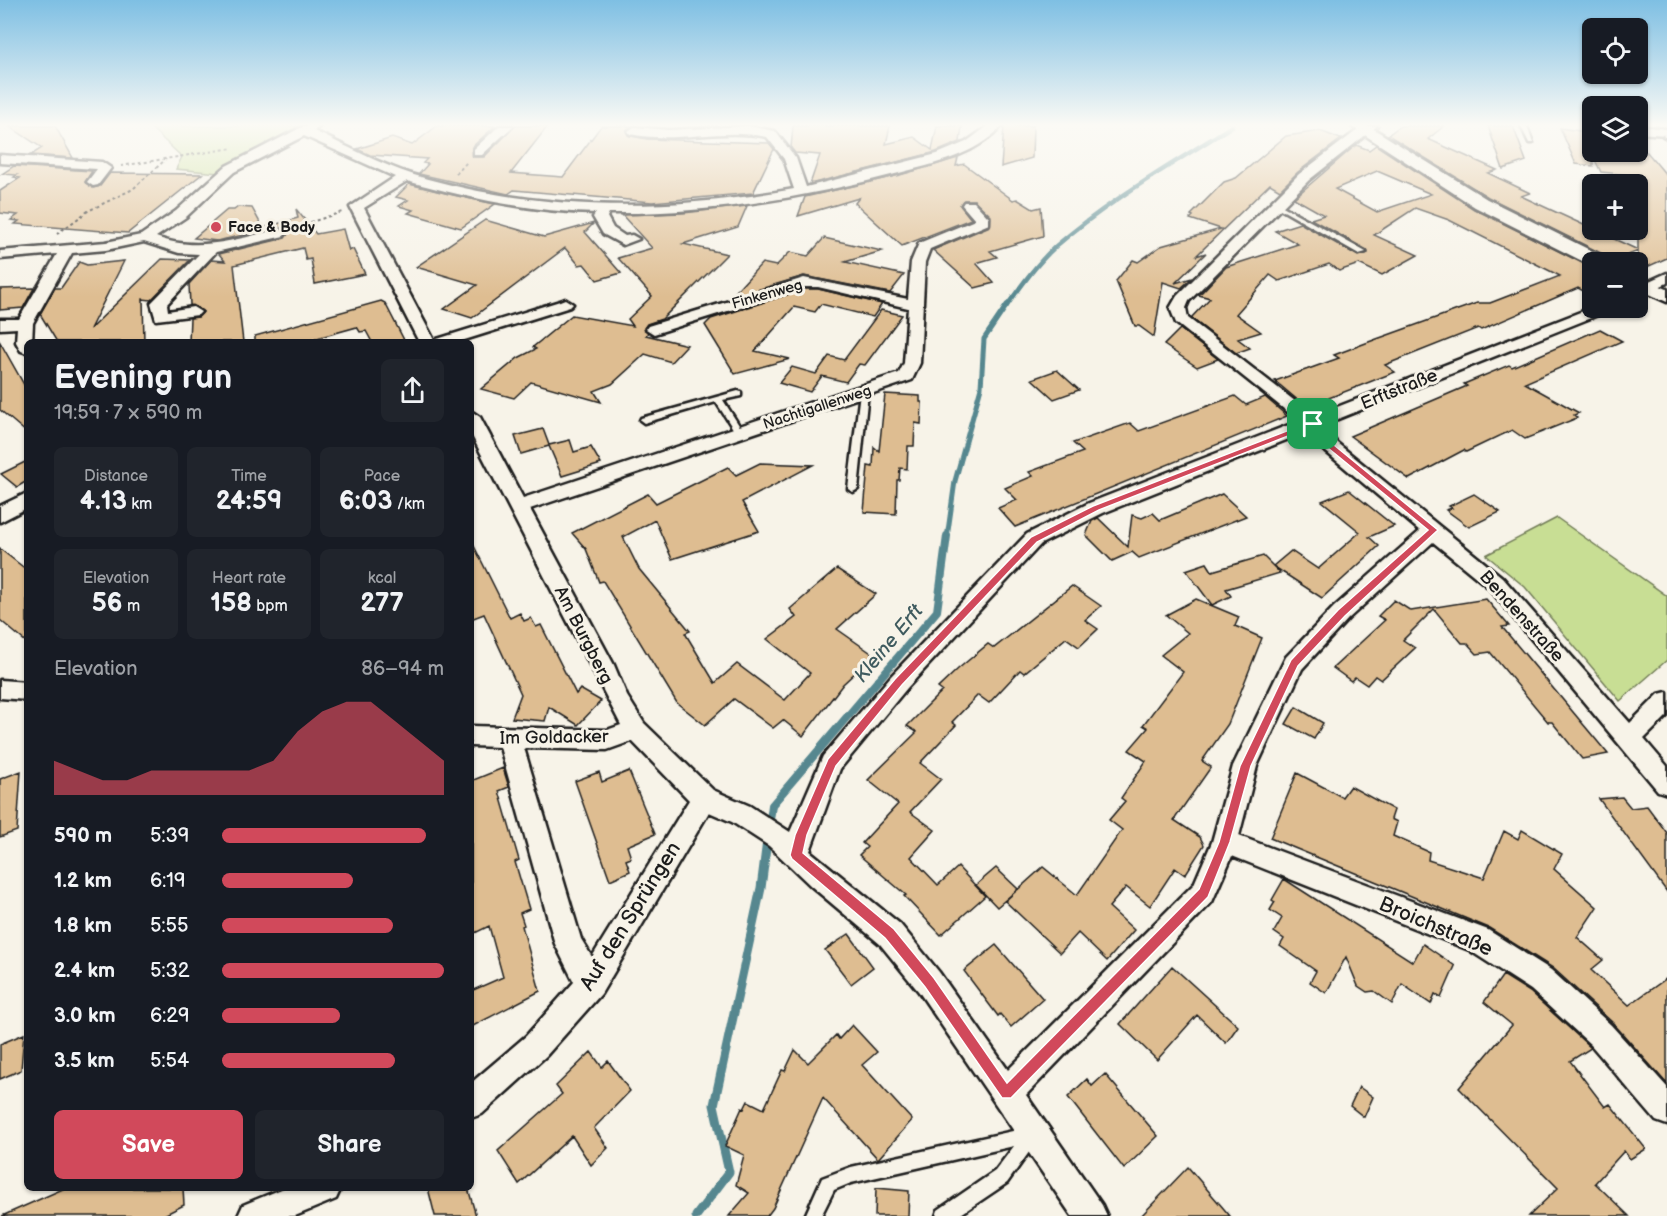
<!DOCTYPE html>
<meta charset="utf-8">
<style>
:root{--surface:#171b24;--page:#20242c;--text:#f1f3f6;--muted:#9ea1a6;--accent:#d1495b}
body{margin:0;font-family:"Balsamiq Sans",sans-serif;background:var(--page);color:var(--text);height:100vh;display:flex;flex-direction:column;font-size:22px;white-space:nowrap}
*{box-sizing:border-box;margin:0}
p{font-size:20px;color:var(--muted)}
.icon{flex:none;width:33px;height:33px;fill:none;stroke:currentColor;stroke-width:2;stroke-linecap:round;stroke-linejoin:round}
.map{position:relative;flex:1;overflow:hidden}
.details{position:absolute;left:24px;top:339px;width:450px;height:852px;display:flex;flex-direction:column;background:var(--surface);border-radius:9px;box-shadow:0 2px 4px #0004}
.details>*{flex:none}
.controls{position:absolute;left:1582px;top:18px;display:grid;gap:12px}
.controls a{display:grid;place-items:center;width:66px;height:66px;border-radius:9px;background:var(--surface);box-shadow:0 2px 4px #0004;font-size:30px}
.pin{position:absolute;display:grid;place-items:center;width:51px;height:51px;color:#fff;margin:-26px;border-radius:12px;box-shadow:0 3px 9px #0006}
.round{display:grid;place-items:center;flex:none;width:63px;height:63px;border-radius:9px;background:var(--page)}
.summary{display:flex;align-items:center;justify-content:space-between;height:102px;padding:0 30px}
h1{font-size:33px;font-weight:700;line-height:45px}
.metrics{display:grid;grid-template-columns:repeat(3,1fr);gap:9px;height:102px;padding:6px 30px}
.metrics div{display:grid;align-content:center;border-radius:9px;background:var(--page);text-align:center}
.metrics b{font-size:26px;font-weight:700}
.metrics small{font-size:16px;font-weight:400}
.metrics p{font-size:16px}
.chart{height:168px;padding:12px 30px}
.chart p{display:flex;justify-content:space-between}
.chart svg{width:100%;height:108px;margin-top:6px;fill:var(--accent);opacity:.7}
.cta{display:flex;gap:12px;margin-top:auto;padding:12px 30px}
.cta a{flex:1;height:69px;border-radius:9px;background:var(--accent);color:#fff;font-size:24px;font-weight:700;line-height:69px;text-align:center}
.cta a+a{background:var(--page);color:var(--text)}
ul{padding:0 30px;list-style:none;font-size:20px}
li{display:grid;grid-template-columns:96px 72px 1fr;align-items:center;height:45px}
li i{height:15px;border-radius:8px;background:var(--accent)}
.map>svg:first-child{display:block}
</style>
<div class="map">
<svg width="1667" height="1216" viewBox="0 0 1667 1216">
<rect width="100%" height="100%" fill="#f7f3e8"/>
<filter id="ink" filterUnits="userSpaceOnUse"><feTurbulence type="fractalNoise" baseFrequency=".0167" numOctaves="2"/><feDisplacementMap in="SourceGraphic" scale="12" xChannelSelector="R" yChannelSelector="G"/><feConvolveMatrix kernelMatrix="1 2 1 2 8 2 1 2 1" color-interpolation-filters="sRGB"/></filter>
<g filter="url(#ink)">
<path fill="#c8de94" stroke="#727d58" stroke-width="1.5" d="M149,126H299L247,154L219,173L176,169L182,157Z
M1557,518L1667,596V660L1620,701L1525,587L1486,555Z"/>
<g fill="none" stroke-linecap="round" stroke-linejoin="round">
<path stroke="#57878f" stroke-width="4.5" d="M1006,307C1021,286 1037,263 1056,246C1109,200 1173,164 1232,126"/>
<path stroke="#57878f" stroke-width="5" d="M947,538L955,481L981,387L984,339L1007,305"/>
<path stroke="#57878f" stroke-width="8" d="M768,835L772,805L937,611L947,536"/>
<path stroke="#57878f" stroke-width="9" d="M696,1216L729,1172L714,1105L761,888L768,833"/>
</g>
<path fill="#debd91" stroke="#1c1c1c" stroke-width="1.5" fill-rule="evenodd" d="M9,126H55L73,158L31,155L42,148Z
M437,126H495L472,147L474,157H484L515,126H548L511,173L563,177L601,126H631L626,131L628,135L647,139L769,143L774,149L753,193L652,202L514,190L508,194L419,174L428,164L423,163L427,159L370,155L357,149L392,138L412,145Z
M793,126H890L886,144L914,137L932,150L937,126H962L960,142L936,152L810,184L820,155L795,153L791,148Z
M1004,126H1033L1032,158L1001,167Z
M1400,126H1444L1428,139L1497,170L1488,173L1530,193L1521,196L1638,250V176L1601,172L1593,156V166L1576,164L1560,128L1593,133V152H1647L1667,176V258L1647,267L1638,262V251L1610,262L1607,256L1488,197L1388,135Z
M1488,126H1513L1526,161L1503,169Z
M1320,131L1341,139L1298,172L1280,190L1270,184L1196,256L1206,253L1175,283L1192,278L1181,288L1163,282L1154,337L1139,326H1135L1116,281L1133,260L1138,262L1161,246L1221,229L1190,219L1193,216L1191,215L1224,182L1236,178L1286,136Z
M1356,145L1369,150L1376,145L1474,209L1593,268V296L1578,288L1481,330L1478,328L1385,365L1395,372L1306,407L1275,381L1339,358L1334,355L1374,340L1477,303H1490L1560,276L1449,220L1415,208L1374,235L1418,255L1382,275L1359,264L1339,271L1329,264L1279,281L1270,275L1236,314L1261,332L1238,339L1250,348L1236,353L1191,318L1210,298L1199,295L1226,267L1298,244L1275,231L1300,223L1358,256L1368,253L1367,250L1311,219L1324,215L1294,198ZM1377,171L1431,194L1377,212L1335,189Z
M958,158L956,166L964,164L1013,200L1017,199L1033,209L1041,207L1043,236L990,251L997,257L976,263L994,283L975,288L933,250L990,226L991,216L974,200H964L960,205L971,219L902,246L855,203L859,198L798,216L805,197L900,175Z
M14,166L92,171L85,182L93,188L100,186L110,173L202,174L128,233L15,224L19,221L11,220L18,215L0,213V191L20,178L14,177L17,175L2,174Z
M409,184L453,195L495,204L461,228L408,213L413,210L399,206L408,200L396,197Z
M747,206L738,227L683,244L727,254L662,319L647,324L644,328L648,333L646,335L687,345L671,362L645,354L612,384L594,391L601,402L531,382L514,398L481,389L518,358L536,349L533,347L572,315L633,326L628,319L652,296L618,258L652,248L622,215L683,213Z
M238,207L252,208L263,228L298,218L296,209L316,234L343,229L349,251L353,249L365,274L315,284L311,259L306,260L303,248L234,265L243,342H189L190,318L198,317L203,312L190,305L189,284L211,260L225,261L219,254L285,238L288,234L278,227L217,241L194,238L227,210H234Z
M485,220L544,237L594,223L585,232L621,273L597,280L584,264L579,265L565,248L472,318L444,309L477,285L416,267Z
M824,238L882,251L845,262L904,275L890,293L804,276L730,298L762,263L776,266L790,252L808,256Z
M162,259L190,260L151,300L143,299L144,342H57L40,314L55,288H61L79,262L87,265L124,261L90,329Z
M34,288L23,308L0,310V289Z
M805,289H818L882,304L873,317L821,304L815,312L794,307L755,351L790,359L735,374L705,325L711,319Z
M381,301L385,303L405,342H372L366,331L360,332L357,327L303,342H255V336Z
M881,310L902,315L865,365L859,364L846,382L822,376L810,392L779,383L792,367L816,374L829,356L844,360Z
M1180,329L1218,359L1197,367L1164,345Z
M1600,329L1622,341L1525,383L1579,413L1574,415L1577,418L1525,439L1512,430L1466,452L1464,450L1409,479L1350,436L1467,386L1464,384L1509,365L1512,367Z
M0,342L27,390V433L0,410Z
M1057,370L1079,390L1054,399L1032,379Z
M885,394L920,396V402H922L921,424L915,423L914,446H908L907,469L900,468L899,480H897L896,514L864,512L868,466L873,467L874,447L879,451Z
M1235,396L1246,405L1265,397L1287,416L1015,527L998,508L1017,500L1005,488L1033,476L1029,472L1083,452L1073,443L1130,423L1139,431Z
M543,429L549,445L570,440L574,452L591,447L601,464L562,476L549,446L521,454L515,436Z
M27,461V481L17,487L1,474Z
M760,463L813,465L742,502L759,531L672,559L655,520L623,537L639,569L690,631L685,633L715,683L737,664L785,700L810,673L767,639L796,617L790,609L837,569L876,594L837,629L874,655L843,684L803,736L783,720L773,728L734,699L705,725L677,703L603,581L599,582L586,549L572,533L648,494L656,503L728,467L736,475Z
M1349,490L1394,526L1369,537L1379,546L1322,598L1273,566L1280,573L1226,589L1231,596L1212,605L1186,570L1207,563L1212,571L1263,556L1273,566L1291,551L1318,569L1360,532L1322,501Z
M1222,494L1246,516L1139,558L1132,552L1112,561L1086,535L1092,521L1098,518L1128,547L1132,515L1142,518L1153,513L1160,520Z
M1474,494L1500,512L1469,527L1446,510L1452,508L1449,506Z
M471,540L510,618L520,613L524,621L531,618L536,627L541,625L576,694L580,689L601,701L578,725L549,707L545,721L512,718L521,694L484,614L471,619Z
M0,549L27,570V643L0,620Z
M1072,586L1101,606L1085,620L1098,629L1079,647L1066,638L1024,673L1020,670L989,703L978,695L952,722L956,725L920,763L941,779L910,812L935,830L911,857L938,885L958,867L985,896L941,935L904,896L906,895L859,855L867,847L862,843L898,804L868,780L917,732L907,726L942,691L938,688L958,669L988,644L994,648Z
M1196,599L1239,617L1235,626L1262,638L1228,724L1202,761L1211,767L1174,820L1200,837L1204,845L1185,875L1175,868L1150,906L1126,887L1109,907L1134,930L1107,961L1078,933L1060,953L1005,901L1043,867L1077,895L1122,830L1109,820L1125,801L1121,798L1146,761L1129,750L1148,728L1143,725L1183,672L1161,655L1188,633L1166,615Z
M1486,599L1509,626L1502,627L1608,754L1582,759L1552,722H1548L1490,652L1477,654L1467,643H1462L1434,609L1403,640L1415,648L1381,680L1375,676L1367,685L1355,677L1351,681L1333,668L1385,620L1378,616L1394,600L1411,611Z
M1296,707L1323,723L1314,739L1286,724Z
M503,768L509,787L499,791L519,860L515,862L529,909L520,913L524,925L522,926L540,991L471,1027V991L503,977L489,926L475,933L471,915V781Z
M21,771L17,831L0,837V779Z
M629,771L655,834L627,846L631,858L626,860L630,871L610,880L575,781L599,772L602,782Z
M1297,773L1342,797L1350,786L1394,810L1391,819L1397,822L1393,836L1429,852L1428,860L1484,878L1504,831L1518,839L1522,830L1562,854L1554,869L1597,907L1577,937L1603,960L1591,970L1629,1005L1667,978V1084L1613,1023L1553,968L1489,928L1270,838Z
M1622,797L1631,808L1647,806L1667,833V892L1599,799Z
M996,868L1018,889L997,907L976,885Z
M1284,879L1413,962L1423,944L1455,966L1441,998L1435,994L1431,1004L1402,984L1392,1004L1374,991L1367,992L1358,986L1346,957L1326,993L1310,982L1316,971L1280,946L1284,939L1274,932L1282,918L1270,910L1275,902L1272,900Z
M849,934L873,967L851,984L825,950Z
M996,945L1043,999L1011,1027L1000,1014L998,1016L964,971Z
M1172,966L1238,1026L1226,1043L1197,1015L1157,1060L1120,1024Z
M1503,975L1530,992L1591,1048L1570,1061L1605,1107L1610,1104L1646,1149L1630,1159L1624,1151L1595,1183L1629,1216H1529L1558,1188L1459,1088L1512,1025L1484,1002Z
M852,1025L877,1052L862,1065L912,1120L878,1159L823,1098L773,1208L767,1216H729L749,1193L736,1185L744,1155L725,1146L742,1108L744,1109L748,1101L764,1109L782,1070L785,1071L795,1050L808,1063L836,1035L839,1039Z
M24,1034L21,1070L0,1079V1044Z
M591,1052L602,1067L608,1061L630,1091L594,1128L608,1148L591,1165L572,1136L519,1184L498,1151L562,1094L556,1086Z
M1105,1074L1158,1136L1124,1169L1068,1097L1087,1079L1092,1086Z
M1359,1087L1373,1097L1364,1117L1350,1106Z
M1188,1167L1230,1216H1141Z
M65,1188H183L184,1205L162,1216H2Z
M428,1188H468L476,1216H435Z
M876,1188L909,1191L908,1216H875Z"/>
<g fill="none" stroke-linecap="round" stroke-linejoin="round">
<defs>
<path id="service" d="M1521,126H1527L1533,143H1529Z
M1667,134V138L1663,136L1664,135Z
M1275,204H1279L1366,252L1359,254L1275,206Z
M864,389L868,392L858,489L853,492L848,489L860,392Z
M738,391L741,392V396L723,400L744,433L743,435H737L716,402L644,423L640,420L641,418Z
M1031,1127L1037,1131L1040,1136L1037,1141L1007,1183L958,1216H936L938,1210L995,1171L1014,1146L851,1183L834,1190L821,1216H805L822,1178L851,1167Z"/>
<path id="minor" d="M304,126H320L314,131C347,146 379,164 414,175C537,212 667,212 794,189L784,159L767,137C721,127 675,144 630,134L628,131L634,127L668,130L748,126L775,131L796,158L806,187L937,154L966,142L988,126H1002C976,155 934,164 899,173C804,198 708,214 609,213L607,217L613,228L625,236L632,235L639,239L623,245L603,234L593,217L596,213C531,212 469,198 407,181L364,208L434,340L560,301L565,299L573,304L570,307L458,342H419L350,207L395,177L304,136L234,172L186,217L156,237C197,253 238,239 279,229L286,233L284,236L216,252L167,304L168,311L193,307L201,312L198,315L156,320L151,303L199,254L179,253L144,242L106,250L72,253L33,323L32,342H27V353L21,351L16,342L17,328L0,329V319H19L57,254L0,259V251L106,242L141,235L176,211L226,166Z
M499,126H513L482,155H474V149Z
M1363,126H1377L1309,180L1189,301L1186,308L1188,318L1314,416L1593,307L1610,308L1608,311L1323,425L1337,443L1502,577L1630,723L1659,694L1667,692V716L1644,739L1667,766V794L1658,791L1488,587L1433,542L1348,619L1302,669L1257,766L1239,836L1488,930L1551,970L1611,1025L1667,1087V1125L1656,1121L1591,1045L1531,990L1469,950L1232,856L1212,902L1026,1095L1102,1205L1107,1216H1072L919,992L880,944L811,886L769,846L732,822L709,812L601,994L546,1056L482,1114L471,1118V1083L526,1036L574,982L555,944L500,747L471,746V726L607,730L621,725L471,434V411L480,417L523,498L899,373L904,363L908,308L818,287H805L654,334L646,329L648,326L804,278L908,299L911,262L919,243L975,220L962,205L964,202H974L989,218V224L930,249L925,262L920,363L912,380L530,509L614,665L627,696L644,723L713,790L750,806L790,832L823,756L891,676L1027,534L1089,503L1299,421L1176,323L1170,308L1177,296L1299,174ZM1309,431L1325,451L1420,531L1334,607L1286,657L1233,766L1212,842L1194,884L1008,1070L939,972L900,924L810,851L840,769L907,688L1041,544L1103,513ZM632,741L689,800L592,957L581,939L524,748L607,750Z
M1638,126L1667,129V135L1638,133Z
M0,155L102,162L111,168L98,185L93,186L87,182L97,169L0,163Z
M1667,273V283L1638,297V286Z
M27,493V508L0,522V506Z
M0,680L27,682V700L0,698Z
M284,1188H341L336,1199L295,1216H238L243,1205Z"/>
<path id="tertiary" d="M1351,126H1369L1487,199L1606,258L1608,262H1593L1592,266L1475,207Z
M1638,276L1667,289V302L1638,289Z"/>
</defs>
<use href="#service" stroke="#1c1c1c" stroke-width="5"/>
<use href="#minor" stroke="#1c1c1c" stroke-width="5"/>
<use href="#tertiary" stroke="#1c1c1c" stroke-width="5"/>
<path stroke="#1c1c1c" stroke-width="2" stroke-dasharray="3 3" stroke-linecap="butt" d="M121,166L233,148
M456,174L467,162
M293,228L342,212
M57,234L88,211L133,189L166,159"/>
<use href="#service" fill="#f7f3e8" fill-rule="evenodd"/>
<use href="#minor" fill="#f7f3e8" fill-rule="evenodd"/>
<use href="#tertiary" fill="#f7f3e8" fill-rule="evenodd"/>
</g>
</g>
<linearGradient id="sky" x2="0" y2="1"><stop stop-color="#7ebfe3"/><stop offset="0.42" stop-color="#fbfaf5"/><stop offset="1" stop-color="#fbfaf5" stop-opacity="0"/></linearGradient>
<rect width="1667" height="297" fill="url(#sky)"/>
<path fill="#d1495b" stroke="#fff" stroke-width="1.5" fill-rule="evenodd" d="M1310,422H1316L1334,445L1438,530L1345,616L1298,666L1251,766L1230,842L1208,897L1011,1098H1002L925,987L885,938L792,859L790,855L795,835L828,759L895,679L1031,537L1093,506ZM1311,427L1328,448L1428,530L1338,610L1291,660L1240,766L1219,842L1199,889L1007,1083L934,978L894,929L803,853L807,835L836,766L902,685L1037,542L1099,510Z"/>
<circle fill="#d1495b" stroke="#f7f3e8" stroke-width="2" cx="216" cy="227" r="6"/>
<g text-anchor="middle" stroke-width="6" stroke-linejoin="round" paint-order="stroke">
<g font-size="15" font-weight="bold" fill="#1c1c1c" stroke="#f7f3e8" text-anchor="start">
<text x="228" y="232">Face &amp; Body</text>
</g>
<g font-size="15" fill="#1c1c1c" stroke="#f7f3e8">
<text transform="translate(767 294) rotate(-16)" y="5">Finkenweg</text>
<text transform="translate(817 407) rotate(-18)" y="5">Nachtigallenweg</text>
</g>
<g font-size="18" fill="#1c1c1c" stroke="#f7f3e8">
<text transform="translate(1399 389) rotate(-22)" y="6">Erftstraße</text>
<text transform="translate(1522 616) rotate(48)" y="6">Bendenstraße</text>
<text transform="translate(584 635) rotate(63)" y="6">Am Burgberg</text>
<text transform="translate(554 737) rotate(-1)" y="6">Im Goldacker</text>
</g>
<g font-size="20" font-style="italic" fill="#3f5b5f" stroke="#f7f3e8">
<text transform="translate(888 643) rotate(-50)" y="7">Kleine Erft</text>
</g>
<g font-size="21" fill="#1c1c1c" stroke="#f7f3e8">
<text transform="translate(630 916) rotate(-58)" y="7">Auf den Sprüngen</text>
<text transform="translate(1436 926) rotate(23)" y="7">Broichstraße</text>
</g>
</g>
</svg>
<div class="controls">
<a><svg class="icon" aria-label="locate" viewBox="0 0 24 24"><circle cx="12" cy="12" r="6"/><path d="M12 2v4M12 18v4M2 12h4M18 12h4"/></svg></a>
<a><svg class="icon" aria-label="layers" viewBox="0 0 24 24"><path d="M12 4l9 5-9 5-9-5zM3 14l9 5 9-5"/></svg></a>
<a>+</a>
<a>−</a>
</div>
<div class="pin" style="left:1313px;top:424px;background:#1e9e55"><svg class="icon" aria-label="arrive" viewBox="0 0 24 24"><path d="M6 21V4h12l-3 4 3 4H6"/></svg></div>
<section class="details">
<div class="summary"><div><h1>Evening run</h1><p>19:59 · 7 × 590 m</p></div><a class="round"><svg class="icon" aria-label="share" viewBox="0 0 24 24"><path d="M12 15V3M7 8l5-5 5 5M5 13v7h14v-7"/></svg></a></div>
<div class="metrics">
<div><p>Distance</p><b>4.13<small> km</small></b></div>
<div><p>Time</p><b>24:59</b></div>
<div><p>Pace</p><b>6:03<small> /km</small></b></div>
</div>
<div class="metrics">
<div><p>Elevation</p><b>56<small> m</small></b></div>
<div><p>Heart rate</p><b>158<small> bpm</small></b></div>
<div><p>kcal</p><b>277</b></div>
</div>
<div class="chart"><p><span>Elevation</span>86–94 m</p>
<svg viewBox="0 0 160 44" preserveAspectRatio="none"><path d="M0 44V30L10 34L20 38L30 38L40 34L50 34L60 34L70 34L80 34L90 30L100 18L110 10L120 6L130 6L140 14L150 22L160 30V44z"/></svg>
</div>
<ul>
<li><b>590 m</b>5:39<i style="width:92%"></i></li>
<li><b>1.2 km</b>6:19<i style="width:59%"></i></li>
<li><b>1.8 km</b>5:55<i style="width:77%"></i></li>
<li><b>2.4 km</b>5:32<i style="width:100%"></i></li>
<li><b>3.0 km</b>6:29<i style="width:53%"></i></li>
<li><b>3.5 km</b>5:54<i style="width:78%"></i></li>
</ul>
<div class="cta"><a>Save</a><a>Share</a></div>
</section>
</div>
